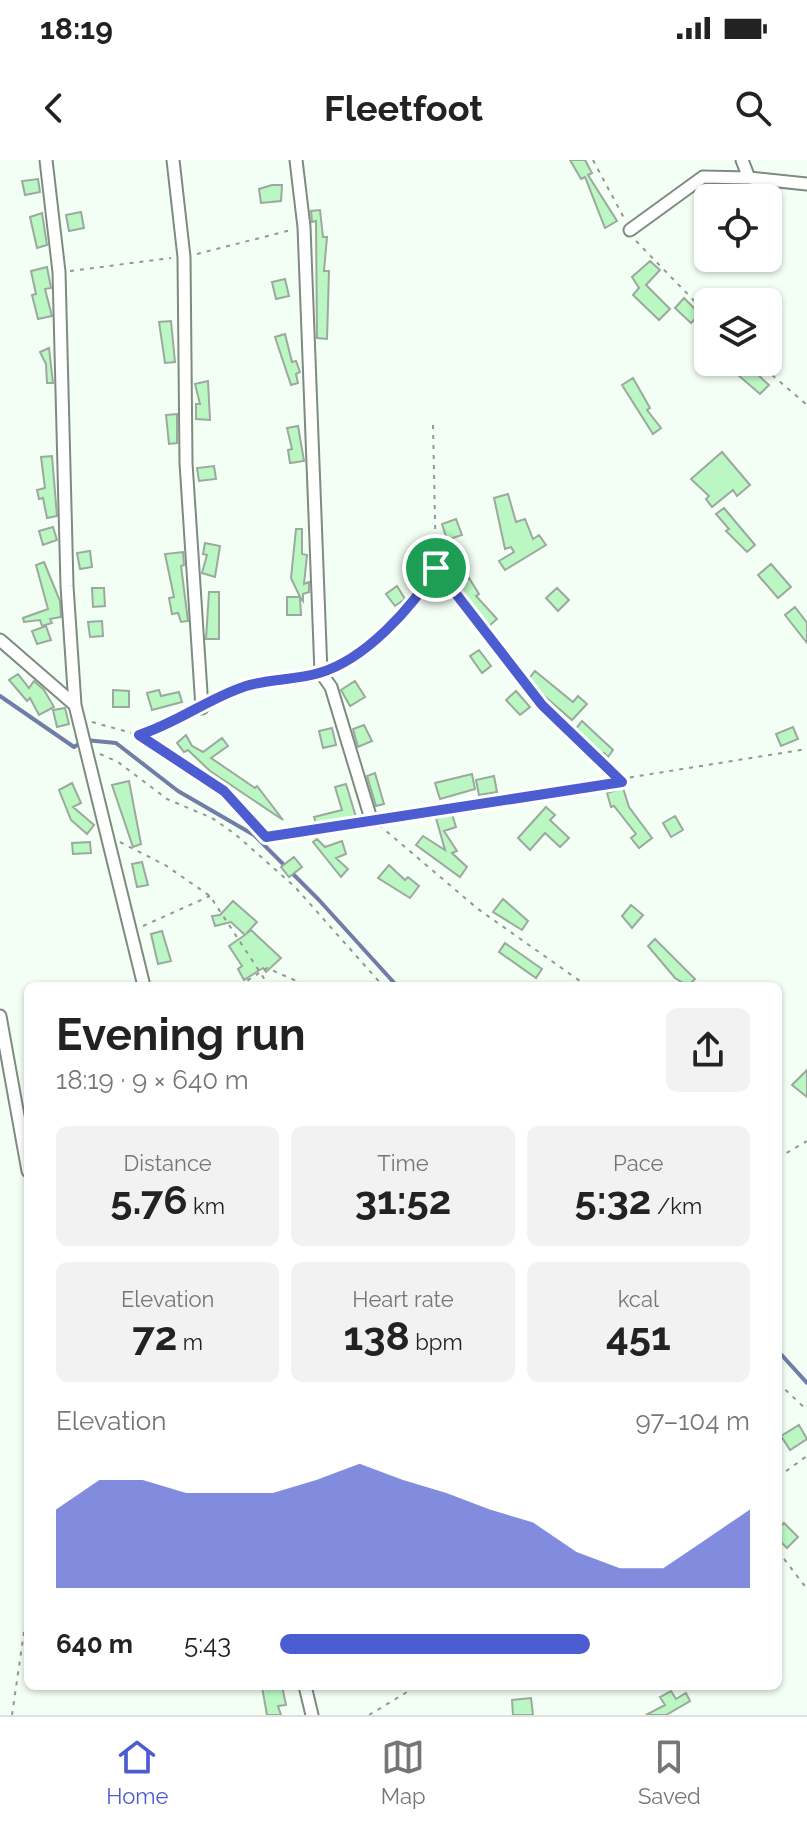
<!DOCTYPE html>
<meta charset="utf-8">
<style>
:root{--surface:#fff;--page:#f2f2f2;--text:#222;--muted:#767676;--line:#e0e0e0;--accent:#4c5cd1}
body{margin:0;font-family:Raleway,sans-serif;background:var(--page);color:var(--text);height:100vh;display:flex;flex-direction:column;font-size:30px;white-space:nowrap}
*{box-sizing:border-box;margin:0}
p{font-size:26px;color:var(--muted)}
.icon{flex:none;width:44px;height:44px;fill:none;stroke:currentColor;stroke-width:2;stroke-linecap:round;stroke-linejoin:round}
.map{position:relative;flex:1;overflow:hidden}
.drawer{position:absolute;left:24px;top:822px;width:758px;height:708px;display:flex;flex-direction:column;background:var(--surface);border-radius:12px;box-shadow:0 2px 6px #0004}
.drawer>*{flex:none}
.buttons{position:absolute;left:694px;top:24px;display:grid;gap:16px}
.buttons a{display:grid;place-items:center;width:88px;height:88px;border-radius:12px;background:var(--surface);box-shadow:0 2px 6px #0004;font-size:40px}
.pin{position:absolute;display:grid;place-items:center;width:68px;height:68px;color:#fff;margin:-34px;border:4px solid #fff;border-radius:50%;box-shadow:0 2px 8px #0007}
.round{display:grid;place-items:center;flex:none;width:84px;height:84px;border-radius:12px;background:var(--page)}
.head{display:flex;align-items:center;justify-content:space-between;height:136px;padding:0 32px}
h1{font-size:44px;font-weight:700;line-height:60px}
.metrics{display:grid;grid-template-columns:repeat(3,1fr);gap:12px;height:136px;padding:8px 32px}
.metrics div{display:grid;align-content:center;border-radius:12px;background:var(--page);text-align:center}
.metrics b{font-size:40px;font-weight:700}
.metrics small{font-size:22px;font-weight:400}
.metrics p{font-size:22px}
.chart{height:224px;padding:16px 32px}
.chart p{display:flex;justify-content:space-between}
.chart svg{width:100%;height:144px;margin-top:8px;fill:var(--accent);opacity:.7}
ul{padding:0 32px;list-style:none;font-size:26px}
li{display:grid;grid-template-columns:128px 96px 1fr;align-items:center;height:60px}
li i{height:20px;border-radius:10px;background:var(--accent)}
.status{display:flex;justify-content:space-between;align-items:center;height:56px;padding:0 40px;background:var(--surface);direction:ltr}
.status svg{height:22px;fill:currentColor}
header{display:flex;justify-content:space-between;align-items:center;height:104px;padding:0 32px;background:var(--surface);font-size:36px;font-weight:700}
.tabs{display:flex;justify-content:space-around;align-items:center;height:112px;border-top:2px solid var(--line);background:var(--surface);font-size:22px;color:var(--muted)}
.tabs a{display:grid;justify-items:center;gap:4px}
.tabs .selected{color:var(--accent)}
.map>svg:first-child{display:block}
</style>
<div class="status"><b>18:19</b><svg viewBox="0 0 49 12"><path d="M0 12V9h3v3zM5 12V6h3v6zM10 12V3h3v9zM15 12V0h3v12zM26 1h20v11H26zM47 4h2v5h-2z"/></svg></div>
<header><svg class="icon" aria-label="back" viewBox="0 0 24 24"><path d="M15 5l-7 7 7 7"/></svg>Fleetfoot<svg class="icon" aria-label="search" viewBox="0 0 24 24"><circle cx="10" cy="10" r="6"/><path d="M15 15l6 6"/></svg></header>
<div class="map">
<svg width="807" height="1555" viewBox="0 0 807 1555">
<rect width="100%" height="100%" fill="#f3fff4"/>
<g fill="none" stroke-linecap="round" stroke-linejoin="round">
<path stroke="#707da8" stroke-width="4" d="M0,536L74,587L85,580L116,583L178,631L254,675L319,740L397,826
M778,1191L807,1223"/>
</g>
<path fill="#baf7c2" stroke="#9ca99e" stroke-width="2" d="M570,0H585L592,13L588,15L617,61L605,68L585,17L581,19Z
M38,19L40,32L25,35L22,21Z
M272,25H282L281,41L261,43L259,29Z
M718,26H739L737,38H717Z
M320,50L323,77H327L324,111H329L327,179L317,178L316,61L312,62L311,51Z
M81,52L84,68L69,71L66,55Z
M42,53L47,85L37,88L30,57Z
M650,101L660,110L646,125L670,149L659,160L633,135L639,128L632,117Z
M47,107L51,128L45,129L52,156L38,159L32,135L36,134L31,111Z
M285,119L289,136L276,139L272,122Z
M684,138L700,154L691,163L675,148Z
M171,161L175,202L165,203L159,162Z
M285,174L292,202L296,201L300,212L296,214L298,223L291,225L275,177Z
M49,188L53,223H47L46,204L40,192Z
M723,202H744L769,225L760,234Z
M633,218L650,248L647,250L661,268L653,274L622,225Z
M208,221L210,260L196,259V244H200L195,224Z
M177,254V283L169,284L166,255Z
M298,266L304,301L290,303L288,290L292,289L287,268Z
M722,292L750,325L737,336L733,330L712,347L706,339L709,336L691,319Z
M52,296L57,356L47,358L43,338L39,339L37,330L45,328L41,297Z
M214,306L216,319L199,321L197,308Z
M508,334L516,362L525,359L533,379L539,375L546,385L505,410L499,401L514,392L511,387L505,389L494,338Z
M724,348L755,385L747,392L726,371L729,369L716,354Z
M456,359L462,375L447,380L442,364Z
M53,367L57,380L43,385L39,371Z
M296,369H302V394L307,395L304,424L309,422V432L303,434V441L300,437L301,455H287V437H300L291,418Z
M205,383L220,386L215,417L202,413L207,395L203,394Z
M90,391L92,407L80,409L77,393Z
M183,392L184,405L181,406L188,461L181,462L178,453L172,454L169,438L174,437L165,394Z
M44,402L60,441L61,457L50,459L52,463L42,466L40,460L24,462L23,458L48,449L36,405Z
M771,404L791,427L778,438L758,415Z
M460,418L463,422L469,418L479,434L476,436L497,459L489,466L472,446L456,421Z
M397,426L405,439L395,446L386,434Z
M92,428H104L105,446L93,447Z
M557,428L569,440L558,451L546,438Z
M209,432H219V479H206Z
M795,447L807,463V483L785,455Z
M102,461L103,476L90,477L88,462Z
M46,466L51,480L37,484L32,471Z
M479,490L491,506L482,513L470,496Z
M535,511L573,542L578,536L587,544L572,560L527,521Z
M18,514L29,528L34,521L44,530L54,547L39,555L30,538L27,541L9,520Z
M355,521L365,537L350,546L341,530Z
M113,530L129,531V547H113Z
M159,530L161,536L179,532L182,542L152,550L147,533Z
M516,531L530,547L520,555L506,540Z
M65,548L69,564L57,567L53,550Z
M582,561L613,590L608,597L604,593L601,596L575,570Z
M364,565L372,581L358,587L353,569Z
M793,567L798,579L781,586L776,574Z
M332,568L336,585L323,588L319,571Z
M186,575L192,586L203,592L222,578L228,586L211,598L255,628L257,626L283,660L210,611L188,590L184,592L177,583Z
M375,613L384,644L376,646L367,616Z
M472,614L475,629L440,639L435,623Z
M494,616L497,632L479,635L476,620Z
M129,621L141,684L133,687L112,625Z
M72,623L81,643L73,647L94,665L87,674L71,660L59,630Z
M346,624L356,657L317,667L314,657L342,650L335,627Z
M623,628L629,647L652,678L639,688L631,678L636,674L614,646L611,647L607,633Z
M546,647L555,655L550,660L569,678L560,687L545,673L530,690L518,678Z
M452,654L456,667L444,671L457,691L452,693L467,707L460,717L416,685L423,676L445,690L436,658Z
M675,656L683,670L671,677L663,663Z
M317,679L325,687L342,681L346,694L336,698L348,709L341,717L313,682Z
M90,682L91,693L73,694L72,683Z
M294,697L302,707L289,717L281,707Z
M142,702L148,725L137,727L132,704Z
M389,705L405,720L408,717L419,726L410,738L378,718Z
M503,739L528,761L522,770L493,752Z
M233,741L257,762L246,774L251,770L281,798L266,812L263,808L244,820L238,809L242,806L229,786L245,775L231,762L215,766L212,756L220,755Z
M631,745L643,755L632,768L622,756Z
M162,771L171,801L158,804L151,774Z
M655,779L695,819L688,826L675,818L648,786Z
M505,783L542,809L536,818L499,792Z
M807,910V937L792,925Z
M799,1265L807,1279L790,1290L781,1276Z
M784,1363L798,1377L787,1388L778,1379V1369Z
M282,1526L286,1545L278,1546L281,1555H267L262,1527Z
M671,1531L676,1539L686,1533L690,1541L666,1555H646L665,1545L660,1537Z
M531,1538L533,1555H513L512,1540Z"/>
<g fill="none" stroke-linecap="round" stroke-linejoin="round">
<defs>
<path id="minor" d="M46,0L59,112L67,426L75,545L144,826
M173,0L184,97L186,303L202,548
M296,0L304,67L321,513L331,527L371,659
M742,0L749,18
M630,70L703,17L749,18L807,24
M0,480L75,545
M0,856L28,1011
M305,1526L312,1555"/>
</defs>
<use href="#minor" stroke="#7e8b80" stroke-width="15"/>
<path stroke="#919991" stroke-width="2" stroke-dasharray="4 6" stroke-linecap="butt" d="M593,0L624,58
M636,81L708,155
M197,94L291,70
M70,111L171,98
M757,202L807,245
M433,265L436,407
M331,507C375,484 411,450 436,408L542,545L621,621
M214,542L246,526L310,515
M92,562L139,575L224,631L266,677L361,661
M141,575L190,554
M100,594L118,602L167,639L212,658L235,674L295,727L383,826
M383,657L807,589
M379,665L478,749L587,826
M120,682L165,705L210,736L269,826
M143,766L210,736
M239,826L267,808L308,826
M778,998L807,981
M778,1223L807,1250
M778,1317L807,1296
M778,1391L807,1429
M12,1555L28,1444
M369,1555L417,1526"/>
<use href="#minor" stroke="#fff" stroke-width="11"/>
</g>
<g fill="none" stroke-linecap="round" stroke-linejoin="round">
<defs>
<path id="route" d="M436,408L542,545L622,622L266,677L224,631L139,575C177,563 209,538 246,526C269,519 296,520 319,513C365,500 413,447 436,408Z"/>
</defs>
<use href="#route" stroke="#fff" stroke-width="16"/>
<use href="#route" stroke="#4c5cd1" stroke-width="10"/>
</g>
</svg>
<div class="buttons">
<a><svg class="icon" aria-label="locate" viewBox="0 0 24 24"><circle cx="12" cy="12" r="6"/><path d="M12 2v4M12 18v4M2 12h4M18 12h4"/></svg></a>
<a><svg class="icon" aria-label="layers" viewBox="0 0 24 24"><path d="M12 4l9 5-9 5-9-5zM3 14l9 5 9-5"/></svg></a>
</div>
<div class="pin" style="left:436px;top:408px;background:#1e9e55"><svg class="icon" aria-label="arrive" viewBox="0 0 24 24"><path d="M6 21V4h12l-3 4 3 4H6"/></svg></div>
<section class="drawer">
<div class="head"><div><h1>Evening run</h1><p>18:19 · 9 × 640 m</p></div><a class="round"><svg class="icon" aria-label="share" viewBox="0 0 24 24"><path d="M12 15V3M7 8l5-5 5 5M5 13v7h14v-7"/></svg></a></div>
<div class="metrics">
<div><p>Distance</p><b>5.76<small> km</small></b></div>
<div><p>Time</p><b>31:52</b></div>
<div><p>Pace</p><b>5:32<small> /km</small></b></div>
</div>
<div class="metrics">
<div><p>Elevation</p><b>72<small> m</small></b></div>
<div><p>Heart rate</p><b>138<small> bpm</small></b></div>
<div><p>kcal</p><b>451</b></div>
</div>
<div class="chart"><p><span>Elevation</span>97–104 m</p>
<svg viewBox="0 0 160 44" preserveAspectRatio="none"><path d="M0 44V20L10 11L20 11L30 15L40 15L50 15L60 11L70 6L80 11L90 15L100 20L110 24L120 33L130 38L140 38L150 29L160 20V44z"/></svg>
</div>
<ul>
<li><b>640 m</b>5:43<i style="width:66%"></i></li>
</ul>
</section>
</div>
<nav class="tabs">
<a class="selected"><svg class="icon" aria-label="home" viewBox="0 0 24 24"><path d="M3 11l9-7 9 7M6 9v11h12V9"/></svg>Home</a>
<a><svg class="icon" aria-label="map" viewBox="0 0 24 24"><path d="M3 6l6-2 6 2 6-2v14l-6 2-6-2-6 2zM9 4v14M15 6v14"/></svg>Map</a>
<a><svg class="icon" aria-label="saved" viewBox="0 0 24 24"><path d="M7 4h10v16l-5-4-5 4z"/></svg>Saved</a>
</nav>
